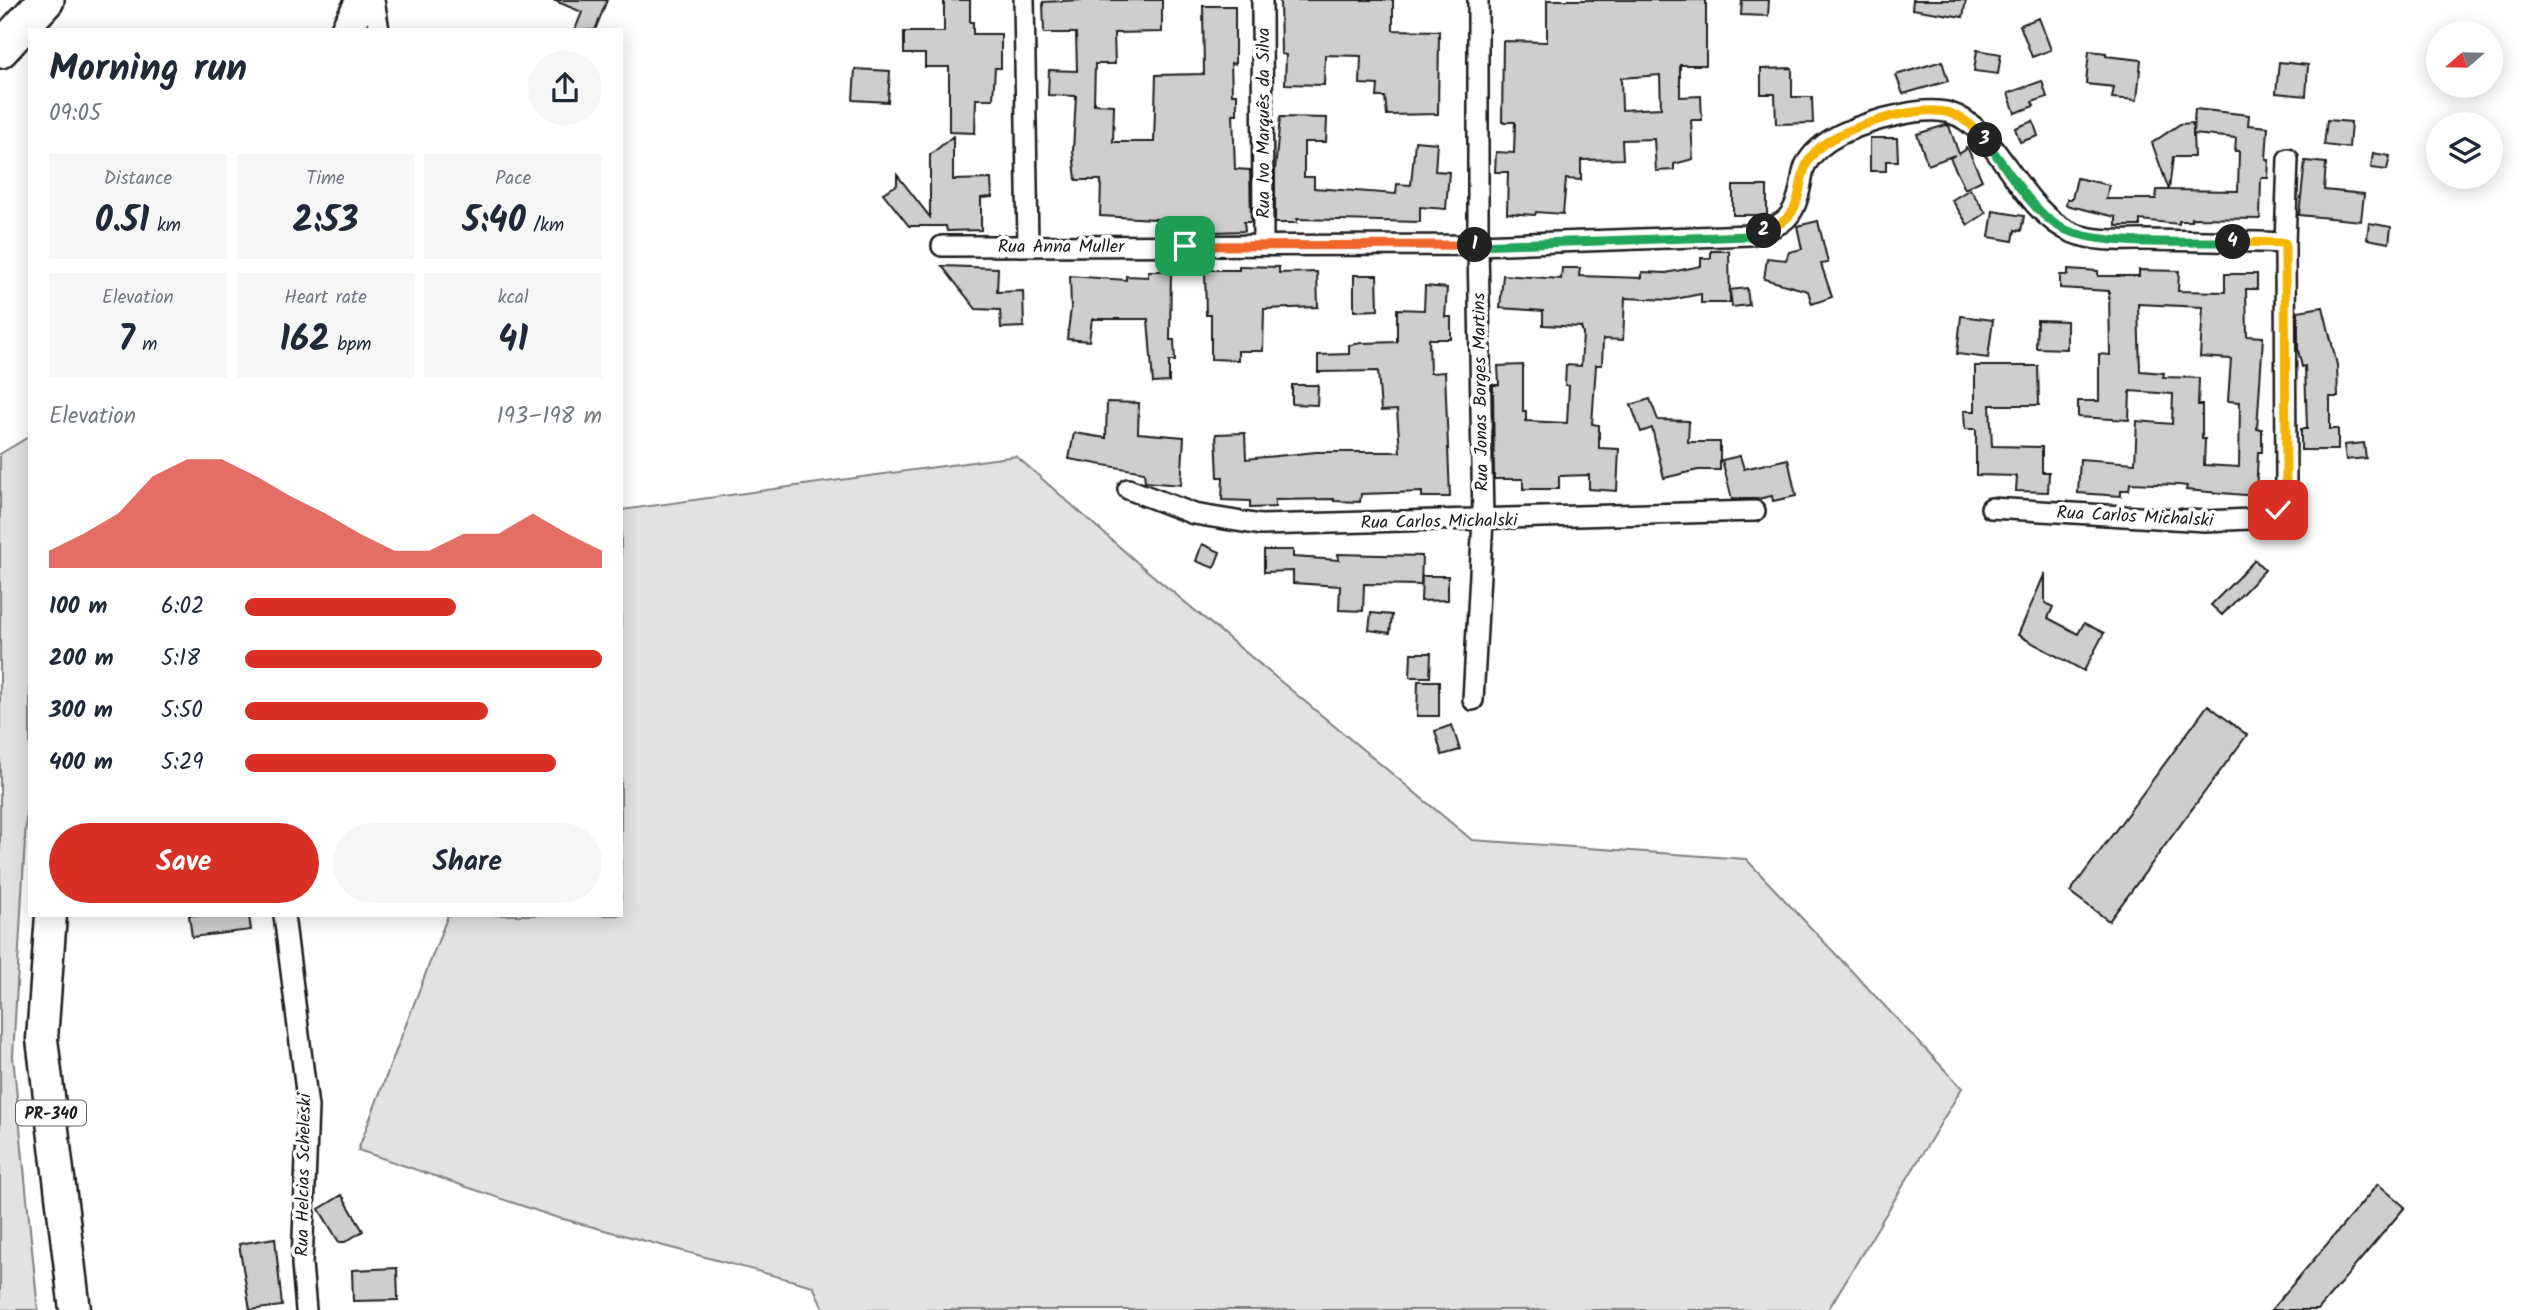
<!DOCTYPE html>
<meta charset="utf-8">
<style>
:root{--surface:#fff;--page:#f6f6f7;--text:#1f2937;--muted:#747a83;--accent:#d93025}
body{margin:0;font-family:Kalam,sans-serif;background:var(--page);color:var(--text);height:100vh;display:flex;flex-direction:column;font-size:26px;white-space:nowrap}
*{box-sizing:border-box;margin:0}
p{font-size:23px;color:var(--muted)}
.icon{flex:none;width:38px;height:38px;fill:none;stroke:currentColor;stroke-width:2;stroke-linecap:round;stroke-linejoin:round}
.map{position:relative;flex:1;overflow:hidden}
.side{position:absolute;left:28px;top:28px;width:595px;height:889px;display:flex;flex-direction:column;background:var(--surface);border-radius:0px;box-shadow:0 4px 18px #0003}
.side>*{flex:none}
.needle{width:46px;rotate:250deg}
.controls{position:absolute;left:2426px;top:21px;display:grid;gap:14px}
.controls a{display:grid;place-items:center;width:77px;height:77px;border-radius:50%;background:var(--surface);box-shadow:0 4px 18px #0003;font-size:35px}
.pin{position:absolute;display:grid;place-items:center;width:60px;height:60px;color:#fff;margin:-30px;border-radius:14px;box-shadow:0 4px 10px #0006}
.km{position:absolute;width:35px;height:35px;margin:-18px;border-radius:50%;background:#222;color:#fff;font-size:19px;line-height:35px;text-align:center}
.round{display:grid;place-items:center;flex:none;width:74px;height:74px;border-radius:37px;background:var(--page)}
.overview{display:flex;align-items:center;justify-content:space-between;height:119px;padding:0 21px}
h1{font-size:38px;font-weight:700;line-height:52px}
.figures{display:grid;grid-template-columns:repeat(3,1fr);gap:10px;height:119px;padding:7px 21px}
.figures div{display:grid;align-content:center;border-radius:0px;background:var(--page);text-align:center}
.figures b{font-size:35px;font-weight:700}
.figures small{font-size:19px;font-weight:400}
.figures p{font-size:19px}
.chart{height:196px;padding:14px 21px}
.chart p{display:flex;justify-content:space-between}
.chart svg{width:100%;height:126px;margin-top:7px;fill:var(--accent);opacity:.7}
.button{display:flex;gap:14px;margin-top:auto;padding:14px 21px}
.button a{flex:1;height:80px;border-radius:42px;background:var(--accent);color:#fff;font-size:28px;font-weight:700;line-height:80px;text-align:center}
.button a+a{background:var(--page);color:var(--text)}
ul{padding:0 21px;list-style:none;font-size:23px}
li{display:grid;grid-template-columns:112px 84px 1fr;align-items:center;height:52px}
li i{height:18px;border-radius:9px;background:var(--accent)}
.map>svg:first-child{display:block}
</style>
<div class="map">
<svg width="2525" height="1310" viewBox="0 0 2525 1310">
<rect width="100%" height="100%" fill="#fff"/>
<filter id="ink" filterUnits="userSpaceOnUse"><feTurbulence type="fractalNoise" baseFrequency=".0143" numOctaves="2"/><feDisplacementMap in="SourceGraphic" scale="14" xChannelSelector="R" yChannelSelector="G"/><feConvolveMatrix kernelMatrix="1 2 1 2 8 2 1 2 1" color-interpolation-filters="sRGB"/></filter>
<g filter="url(#ink)">
<path fill="#e2e2e2" stroke="#7f7f7f" stroke-width="2" d="M30,436V750L13,1056L38,1310H0V454Z
M1016,456L1139,564L1472,840L1746,859L1962,1088L1828,1310H824L813,1286L552,1216L358,1150L448,915H621V510Z"/>
<path fill="#cecece" stroke="#1c1c1c" stroke-width="2" fill-rule="evenodd" d="M553,0H607L595,30H575L582,12Z
M944,0H970V22H973V34H1001V68H995L993,99H976L975,133L949,132V67H925V54H904V32H944Z
M1081,0H1162V32L1114,33L1115,64H1095L1094,104L1114,105L1113,142H1154L1156,75L1204,74L1203,6H1235V64L1231,63L1232,94H1237V114H1233L1235,169L1250,170L1251,222H1244L1245,231L1211,232V222L1100,216L1101,180H1076L1073,151L1076,96L1048,95L1049,70L1077,71L1076,33H1044L1043,2Z
M1280,0H1393V30L1439,31L1438,114L1387,115L1385,97H1377L1378,85L1360,84L1361,56L1325,55L1324,85L1285,84L1286,55L1281,54Z
M1547,0H1706V65H1680V97L1701,96L1702,120H1691L1693,159L1674,164V170L1656,171L1654,139L1622,140L1623,159L1581,160V180L1566,179L1563,214L1536,212L1535,215L1507,213L1508,172H1495L1496,152L1514,153L1515,122H1502L1503,41L1547,42ZM1660,75L1661,108L1622,110L1621,78Z
M1742,0H1769L1768,16L1741,15Z
M1913,0H1966L1963,17L1912,9Z
M2039,18L2051,50L2032,57L2020,25Z
M1977,50L2001,54L1998,74L1974,71Z
M2089,51L2106,53V56L2141,60L2137,100L2112,98L2114,87L2086,84Z
M1942,61L1948,81L1903,94L1896,75Z
M2279,62L2308,65L2306,96L2276,93Z
M1792,68V97H1812L1813,123L1776,124L1775,94H1761V69Z
M855,69L890,71L888,102L853,100Z
M2042,81L2047,97L2032,102L2034,106L2015,113L2008,93Z
M2195,109L2249,115L2248,125L2268,127L2266,160H2269L2268,178H2261L2260,219L2191,218V221H2179V224L2140,220V226H2116V217L2066,205L2067,199H2072L2077,178L2109,185L2106,199H2156L2157,190H2169L2152,143L2180,124L2193,123V134ZM2193,134L2236,138L2235,151H2239L2238,191L2169,190L2173,157H2194Z
M1280,117L1327,118L1326,142H1304V177H1314V188L1396,194L1397,184L1411,185L1415,141L1437,143L1435,171L1449,172L1446,209L1420,207V222L1297,219V223H1275V170Z
M2327,120L2351,122L2349,148L2324,145Z
M2033,121L2038,136L2020,142L2015,128Z
M1946,125L1949,126L1959,154L1965,150L1966,147L1968,149L1982,180L1965,189L1950,158L1955,155L1928,165L1917,134Z
M953,136V180L991,179L992,197L981,198V230L947,231L946,226H909L883,193L897,185V175L930,217V155Z
M1870,138H1897L1898,161H1886V171H1870Z
M2373,153L2390,156L2387,170L2371,168Z
M2305,161L2326,163L2324,190L2364,194L2361,221L2299,215Z
M1733,186H1767V215H1733Z
M1970,189L1986,213L1968,225L1952,200Z
M1993,211L2024,216L2021,231L2015,230L2013,241L1989,237Z
M1818,221L1828,263L1821,264L1832,297L1812,304L1808,291L1764,279L1767,258L1786,260L1789,252L1802,249L1797,226Z
M2369,223L2391,227L2389,243L2367,239Z
M1711,251H1729L1730,303H1701V294L1670,300L1625,298L1623,340L1603,339L1602,365H1596L1592,424L1599,425V448L1619,449L1617,491L1589,489V475L1559,476V489H1523V479H1494L1493,385H1499L1498,366L1523,365V411H1526V421L1567,423L1569,386L1565,385L1566,365L1581,366L1583,334L1581,327L1543,325V311L1500,308L1503,275L1561,279L1562,268H1580L1579,276L1642,278V272L1666,273L1701,266V258H1711Z
M942,266L998,268L997,292L1023,291L1024,327L1001,328L1000,310L976,309Z
M1239,266L1279,267V273L1317,272L1318,307L1264,309L1263,351H1238V360L1211,359V315H1206L1205,270H1239Z
M2068,269L2098,271V276H2139V270L2179,271L2178,291L2225,292V274H2257V289H2246L2247,336L2263,337L2257,429H2262V452H2258L2256,496L2186,490L2187,486L2179,485L2130,483L2129,490H2121V496L2078,493L2080,459L2135,463L2137,421L2172,424L2173,394L2130,391L2129,420L2078,417V401H2099V354L2110,355L2109,291L2060,288V275H2068ZM2138,304L2203,307L2200,357L2231,359L2228,401L2240,402L2239,467L2204,465L2205,439H2202V405H2198L2199,378L2163,377L2164,373L2140,371Z
M1148,271H1171L1170,340H1174L1175,361H1169V382L1153,383L1148,319H1092L1089,341L1067,339L1071,308L1070,276L1126,280V276L1148,277Z
M1354,275H1377L1378,310L1354,311Z
M1425,286L1447,288L1445,317H1451V339H1429L1430,373L1445,372L1450,497H1422V492L1361,494L1360,502L1334,501V499L1275,500V507L1250,508V501L1222,500L1223,477H1218L1216,434L1245,433L1246,459L1316,452H1400L1397,410L1381,411L1378,371L1318,372V355L1349,354V345L1362,343L1397,342V309L1424,310Z
M1747,288L1749,305L1732,307L1730,290Z
M2323,307L2337,365L2338,397H2330V429H2338V450H2301V429H2307L2305,366L2302,367L2298,350V311Z
M1961,316L1993,320L1988,358L1957,354Z
M2037,320L2067,321V349L2036,348Z
M1975,366H2038L2039,405H1990L1992,446L2042,447V472H2049L2048,492L2016,491L2017,476L1976,475V429H1965L1964,411H1975Z
M1292,385H1318L1317,405L1292,404Z
M1650,399L1658,420L1689,421L1688,442H1720V470H1698L1664,478L1652,428L1641,432L1631,405Z
M1107,402L1139,403L1138,433L1184,437L1181,485L1145,482L1144,472L1069,459L1074,433L1106,438Z
M2364,443L2366,458L2346,460L2344,445Z
M1740,456L1744,469L1788,459L1796,496L1773,501L1772,496L1757,499H1732L1722,460Z
M1202,544L1220,552L1214,568L1196,561Z
M1264,550H1293V557L1339,560L1338,554L1422,556L1421,585L1364,584L1363,611L1339,610L1340,586L1293,583V571L1264,572Z
M2255,560L2265,570L2222,615L2211,605Z
M2045,573V603L2053,607L2048,618L2078,634L2084,623L2104,633L2084,671L2018,635Z
M1422,576H1448V600L1421,601Z
M1371,613L1392,615L1390,633L1369,630Z
M1411,653H1431L1430,677H1410Z
M1418,681H1439V716H1417Z
M2208,705L2247,735L2109,921L2070,892Z
M1452,725L1460,750L1442,755L1435,731Z
M189,915H249L251,930L192,937Z
M2378,1184L2405,1207L2318,1310H2271Z
M342,1195L363,1231L345,1242H339L319,1209Z
M275,1238L282,1306L250,1310L239,1244Z
M397,1268L398,1300L353,1301L352,1270Z"/>
<g fill="none" stroke-linecap="round" stroke-linejoin="round">
<defs>
<path id="street" d="M374,0L379,30
M1024,0L1028,246
M1262,0L1263,245
M942,246L1478,245L1750,235C1784,225 1794,220 1801,184C1802,178 1803,169 1806,164C1821,138 1855,127 1882,119C1902,114 1930,107 1950,113C1997,126 2019,211 2073,233C2095,242 2123,240 2147,240C2193,241 2239,241 2285,243
M1128,489L1194,514L1261,525L1755,511
M1991,508L2205,521L2251,519L2278,510L2286,488L2285,243L2288,159
M1473,700L1483,520L1478,245V0
M284,915L308,1107L302,1264L306,1310"/>
<path id="primary" d="M346,30L362,0
M51,915L42,1039L75,1310"/>
<path id="highway" d="M0,50L46,0"/>
</defs>
<use href="#street" stroke="#1c1c1c" stroke-width="24"/>
<use href="#primary" stroke="#1c1c1c" stroke-width="35"/>
<use href="#highway" stroke="#1c1c1c" stroke-width="40"/>
<use href="#street" stroke="#fff" stroke-width="19"/>
<use href="#primary" stroke="#fff" stroke-width="30"/>
<use href="#highway" stroke="#fff" stroke-width="35"/>
</g>
</g>
<g fill="none" stroke-linecap="round" stroke-linejoin="round" filter="url(#ink)">
<defs>
<path id="split-1" d="M1185,246L1475,245"/>
<path id="split-2" d="M1475,245L1750,236L1764,231"/>
<path id="split-3" d="M1764,231C1817,213 1786,176 1820,147C1844,127 1921,102 1952,114C1966,119 1976,128 1985,140"/>
<path id="split-4" d="M1985,140C2005,165 2030,209 2058,226C2095,248 2187,241 2233,242"/>
<path id="split-5" d="M2233,242L2285,243L2286,488L2278,510"/>
</defs>
<use href="#split-1" stroke="#fff" stroke-width="14"/>
<use href="#split-2" stroke="#fff" stroke-width="14"/>
<use href="#split-3" stroke="#fff" stroke-width="14"/>
<use href="#split-4" stroke="#fff" stroke-width="14"/>
<use href="#split-5" stroke="#fff" stroke-width="14"/>
<use href="#split-1" stroke="#f0652b" stroke-width="9"/>
<use href="#split-2" stroke="#22a559" stroke-width="9"/>
<use href="#split-3" stroke="#f5b400" stroke-width="9"/>
<use href="#split-4" stroke="#22a559" stroke-width="9"/>
<use href="#split-5" stroke="#f5b400" stroke-width="9"/>
</g>
<g text-anchor="middle" stroke-width="7" stroke-linejoin="round" paint-order="stroke">
<rect fill="#fff" stroke="#606060" stroke-width="2" x="16" y="1100.5" width="70" height="25" rx="5"/>
<g font-size="16" font-weight="bold" fill="#1c1c1c">
<text x="51" y="1119">PR-340</text>
</g>
<g font-size="18" fill="#1c1c1c" stroke="#fff">
<text transform="translate(1263 123) rotate(-90)" y="6">Rua Ivo Marquês da Silva</text>
<text x="1061" y="252">Rua Anna Muller</text>
<text transform="translate(1480 392) rotate(-91)" y="6">Rua Jonas Borges Martins</text>
<text transform="translate(2135 516) rotate(3)" y="6">Rua Carlos Michalski</text>
<text transform="translate(1439 521) rotate(-1)" y="6">Rua Carlos Michalski</text>
<text transform="translate(303 1175) rotate(-89)" y="6">Rua Helcias Scheleski</text>
</g>
</g>
</svg>
<div class="controls">
<a><svg class="needle" viewBox="-14 -14 28 28"><path d="M0-13l5 13h-10z" fill="#e53935"/><path d="M0 13l5-13h-10z" fill="#747a83"/></svg></a>
<a><svg class="icon" aria-label="layers" viewBox="0 0 24 24"><path d="M12 4l9 5-9 5-9-5zM3 14l9 5 9-5"/></svg></a>
</div>
<div class="pin" style="left:1185px;top:246px;background:#1e9e55"><svg class="icon" aria-label="arrive" viewBox="0 0 24 24"><path d="M6 21V4h12l-3 4 3 4H6"/></svg></div>
<div class="pin" style="left:2278px;top:510px;background:#d93025"><svg class="icon" aria-label="check" viewBox="0 0 24 24"><path d="M5 12l5 5 9-10"/></svg></div>
<b class="km" style="left:1475px;top:245px">1</b>
<b class="km" style="left:1764px;top:231px">2</b>
<b class="km" style="left:1985px;top:140px">3</b>
<b class="km" style="left:2233px;top:242px">4</b>
<section class="side">
<div class="overview"><div><h1>Morning run</h1><p>09:05</p></div><a class="round"><svg class="icon" aria-label="share" viewBox="0 0 24 24"><path d="M12 15V3M7 8l5-5 5 5M5 13v7h14v-7"/></svg></a></div>
<div class="figures">
<div><p>Distance</p><b>0.51<small> km</small></b></div>
<div><p>Time</p><b>2:53</b></div>
<div><p>Pace</p><b>5:40<small> /km</small></b></div>
</div>
<div class="figures">
<div><p>Elevation</p><b>7<small> m</small></b></div>
<div><p>Heart rate</p><b>162<small> bpm</small></b></div>
<div><p>kcal</p><b>41</b></div>
</div>
<div class="chart"><p><span>Elevation</span>193–198 m</p>
<svg viewBox="0 0 160 44" preserveAspectRatio="none"><path d="M0 44V38L10 32L20 25L30 12L40 6L50 6L60 12L70 19L80 25L90 32L100 38L110 38L120 32L130 32L140 25L150 32L160 38V44z"/></svg>
</div>
<ul>
<li><b>100 m</b>6:02<i style="width:59%"></i></li>
<li><b>200 m</b>5:18<i style="width:100%"></i></li>
<li><b>300 m</b>5:50<i style="width:68%"></i></li>
<li><b>400 m</b>5:29<i style="width:87%"></i></li>
</ul>
<div class="button"><a>Save</a><a>Share</a></div>
</section>
</div>
